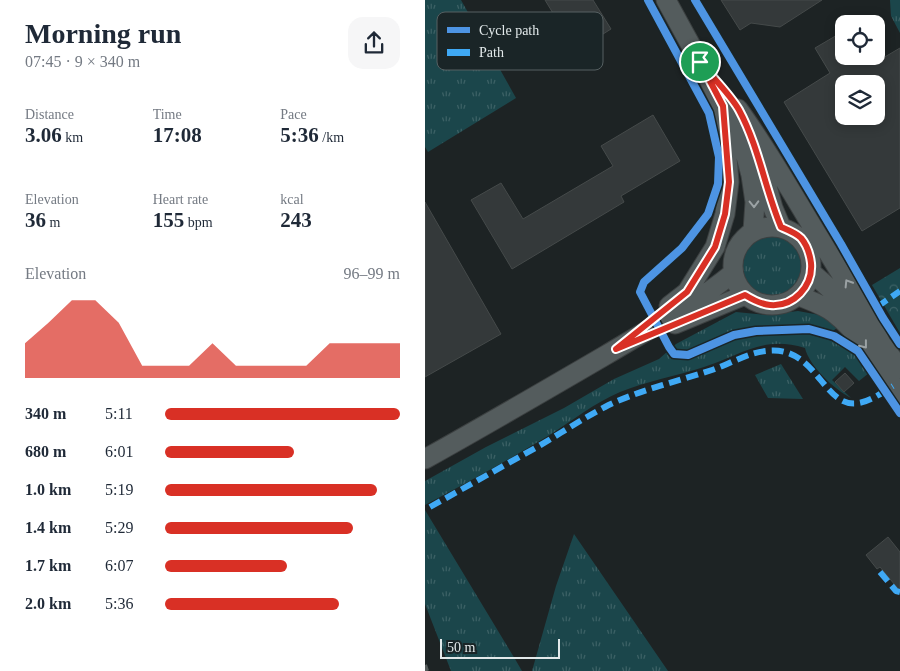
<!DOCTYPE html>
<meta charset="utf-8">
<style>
:root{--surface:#fff;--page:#f6f6f7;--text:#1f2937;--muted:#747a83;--accent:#d93025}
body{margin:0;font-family:Georgia,serif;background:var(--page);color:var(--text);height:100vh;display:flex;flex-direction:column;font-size:19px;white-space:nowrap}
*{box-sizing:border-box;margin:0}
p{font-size:16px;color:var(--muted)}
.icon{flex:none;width:28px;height:28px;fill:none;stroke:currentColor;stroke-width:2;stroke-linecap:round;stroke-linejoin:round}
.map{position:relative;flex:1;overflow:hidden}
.drawer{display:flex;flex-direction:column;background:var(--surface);width:425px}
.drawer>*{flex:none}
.controls{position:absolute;left:410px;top:15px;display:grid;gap:10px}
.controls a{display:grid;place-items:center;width:50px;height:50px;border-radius:10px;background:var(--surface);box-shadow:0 2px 12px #0003;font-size:25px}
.scale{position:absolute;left:15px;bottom:12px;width:120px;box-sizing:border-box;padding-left:5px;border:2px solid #e2e9ea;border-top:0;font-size:14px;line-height:18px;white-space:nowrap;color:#e2e9ea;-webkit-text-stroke:4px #1a2527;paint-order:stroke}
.pin{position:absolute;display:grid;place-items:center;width:42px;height:42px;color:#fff;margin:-21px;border:2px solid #fff;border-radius:50%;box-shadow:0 1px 5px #0007}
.round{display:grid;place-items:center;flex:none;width:52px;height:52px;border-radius:15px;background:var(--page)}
.overview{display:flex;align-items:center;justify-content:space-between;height:85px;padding:0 25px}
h1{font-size:28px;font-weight:700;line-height:38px}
.stats{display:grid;grid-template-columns:repeat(3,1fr);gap:8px;height:85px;padding:5px 25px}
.stats div{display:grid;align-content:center}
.stats b{font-size:21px;font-weight:700}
.stats small{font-size:14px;font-weight:400}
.stats p{font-size:14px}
.chart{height:140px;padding:10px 25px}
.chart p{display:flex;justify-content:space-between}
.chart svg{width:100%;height:90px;margin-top:5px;fill:var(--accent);opacity:.7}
ul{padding:0 25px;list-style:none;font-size:16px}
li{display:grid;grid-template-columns:80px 60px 1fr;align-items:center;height:38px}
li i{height:12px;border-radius:6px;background:var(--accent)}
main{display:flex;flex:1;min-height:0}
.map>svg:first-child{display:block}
</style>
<main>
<section class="drawer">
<div class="overview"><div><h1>Morning run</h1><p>07:45 · 9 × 340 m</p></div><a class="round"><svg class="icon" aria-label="share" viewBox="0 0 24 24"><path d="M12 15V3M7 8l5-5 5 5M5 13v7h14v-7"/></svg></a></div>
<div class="stats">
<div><p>Distance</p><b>3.06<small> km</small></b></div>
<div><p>Time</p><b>17:08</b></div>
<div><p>Pace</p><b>5:36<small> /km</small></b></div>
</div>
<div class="stats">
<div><p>Elevation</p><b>36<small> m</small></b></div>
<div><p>Heart rate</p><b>155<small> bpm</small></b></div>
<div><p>kcal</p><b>243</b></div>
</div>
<div class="chart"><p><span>Elevation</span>96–99 m</p>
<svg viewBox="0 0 160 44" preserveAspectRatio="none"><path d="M0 44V27L10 17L20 6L30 6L40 17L50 38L60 38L70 38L80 27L90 38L100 38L110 38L120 38L130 27L140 27L150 27L160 27V44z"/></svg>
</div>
<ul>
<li><b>340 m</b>5:11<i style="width:100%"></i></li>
<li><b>680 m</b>6:01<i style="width:55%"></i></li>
<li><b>1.0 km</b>5:19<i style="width:90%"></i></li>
<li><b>1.4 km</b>5:29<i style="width:80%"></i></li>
<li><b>1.7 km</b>6:07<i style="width:52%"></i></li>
<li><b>2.0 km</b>5:36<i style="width:74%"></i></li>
</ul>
</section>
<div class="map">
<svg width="475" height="671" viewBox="0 0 475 671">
<defs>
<pattern id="grass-tufts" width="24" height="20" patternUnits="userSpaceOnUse" patternTransform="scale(1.25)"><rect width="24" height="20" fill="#1b464b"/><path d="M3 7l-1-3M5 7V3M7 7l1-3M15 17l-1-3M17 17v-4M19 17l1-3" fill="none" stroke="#3c6165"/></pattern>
<pattern id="park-crowns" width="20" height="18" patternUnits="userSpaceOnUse" patternTransform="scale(1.25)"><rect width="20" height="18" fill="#1b464b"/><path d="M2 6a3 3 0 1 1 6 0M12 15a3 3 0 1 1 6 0" fill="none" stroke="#3c6165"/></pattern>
</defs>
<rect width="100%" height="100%" fill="#1d2324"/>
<path fill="url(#grass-tufts)" d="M0,0H36L91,98L3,152L0,147Z
M465,0H475V33L466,16Z
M316 266a31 31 0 1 1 62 0a31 31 0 1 1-62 0Z
M373,311L400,316L412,328L399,337L429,353L444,373L434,381L420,367L407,380L426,398C410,390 384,366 380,348C338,335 317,355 279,367C251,376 222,381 195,392C169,403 147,421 123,436C83,460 42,483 0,505V481L61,447L139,408L189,379L234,359L251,344L311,312L341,315Z
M356,364L378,399L343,398L330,375Z
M0,510L90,659L97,671H26L0,604Z
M149,534L243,671H107L131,586Z"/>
<path fill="url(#park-crowns)" d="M475,268V333L447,285Z"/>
<path fill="#34393a" stroke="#454a4a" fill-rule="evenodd" d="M120,0H168L186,29L151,51Z
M296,0H397L355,27L326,23L315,30Z
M419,31V56H457L458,58L475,48V208L437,231L359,102L405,73L390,48ZM419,84H451V116H419Z
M228,115L255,161L196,196L199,202L87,269L46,200L76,183L98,219L188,166L176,146Z
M0,202L76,334L0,377Z
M420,373L429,383L419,392L410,382Z
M463,537L475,552V591L455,567L452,569L441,555Z"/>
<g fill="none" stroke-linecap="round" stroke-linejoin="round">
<defs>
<path id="secondary" d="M241,0L275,62L319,149L326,175L330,202L328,231
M313,109C343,150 368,195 395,239C415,273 437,306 455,341
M333,154L348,208L356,227
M308 266a39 39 0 1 1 78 0a39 39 0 1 1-78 0Z
M387,273C420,301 450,333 475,369
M374,296C386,301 399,305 409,313C437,335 455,367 475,396
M244,306L262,292L290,247L300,214L304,182L298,106
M250,324L320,295
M0,459C61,425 121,390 181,355C224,329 269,305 308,273"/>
</defs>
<use href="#secondary" stroke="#3c4041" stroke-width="21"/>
<use href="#secondary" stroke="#545c5d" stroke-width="19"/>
<path stroke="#545a5a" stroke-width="4" stroke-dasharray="10 5" stroke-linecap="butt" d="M0,665L2,671"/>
<path stroke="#3fa9f5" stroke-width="6" stroke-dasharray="12 6" stroke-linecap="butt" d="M452,307L475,291
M5,507C41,487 78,466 114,446C136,433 157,419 180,407C211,391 253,381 287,370C305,364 322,353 341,351C392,344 398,410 434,403C446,401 458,392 468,386
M455,572L471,591L475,592"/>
<defs>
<path id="cycleway" d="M223,0L284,113L294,157L293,184L283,214L257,248L219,282L215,292L244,347L249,354L263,355L309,335L331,331L384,329L409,336L433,351L475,413
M270,0L416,244L458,318L475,344"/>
</defs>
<use href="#cycleway" stroke="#1a2527" stroke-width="11"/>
<use href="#cycleway" stroke="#4d94e3" stroke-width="8"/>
</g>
<defs><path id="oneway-chevron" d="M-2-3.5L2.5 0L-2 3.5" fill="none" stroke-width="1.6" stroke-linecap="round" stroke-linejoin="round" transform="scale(1.25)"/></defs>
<g stroke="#9ba2a4">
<use href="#oneway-chevron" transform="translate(329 204) rotate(89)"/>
<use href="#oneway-chevron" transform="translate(423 283) rotate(-122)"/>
<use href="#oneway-chevron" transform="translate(439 345) rotate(52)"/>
</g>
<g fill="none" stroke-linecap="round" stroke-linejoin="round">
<defs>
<path id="route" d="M275,62C287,77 305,94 314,110C334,147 340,189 356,227C363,230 371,233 376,238C382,245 385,255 386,263C388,286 369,307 345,305C335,304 328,300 320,295L191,349L262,292L290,247L300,214L304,182L298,106Z"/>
</defs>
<use href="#route" stroke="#fff" stroke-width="10"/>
<use href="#route" stroke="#d93025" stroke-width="6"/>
</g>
<rect x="12" y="12" width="166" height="58" rx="8" fill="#1a2527" stroke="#566062" stroke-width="1"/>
<rect x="22" y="27" width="23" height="6" fill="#4d94e3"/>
<rect x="22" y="49" width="23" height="7" fill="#3fa9f5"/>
<g font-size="14" fill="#e2e9ea">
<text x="54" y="35">Cycle path</text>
<text x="54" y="57">Path</text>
</g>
</svg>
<div class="controls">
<a><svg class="icon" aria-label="locate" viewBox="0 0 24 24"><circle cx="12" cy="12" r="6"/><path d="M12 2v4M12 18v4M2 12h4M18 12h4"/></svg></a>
<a><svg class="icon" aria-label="layers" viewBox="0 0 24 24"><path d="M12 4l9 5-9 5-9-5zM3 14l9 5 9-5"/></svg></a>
</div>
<div class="scale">50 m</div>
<div class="pin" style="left:275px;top:62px;background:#1e9e55"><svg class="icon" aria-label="arrive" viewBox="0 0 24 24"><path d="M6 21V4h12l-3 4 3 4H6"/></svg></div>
</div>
</main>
